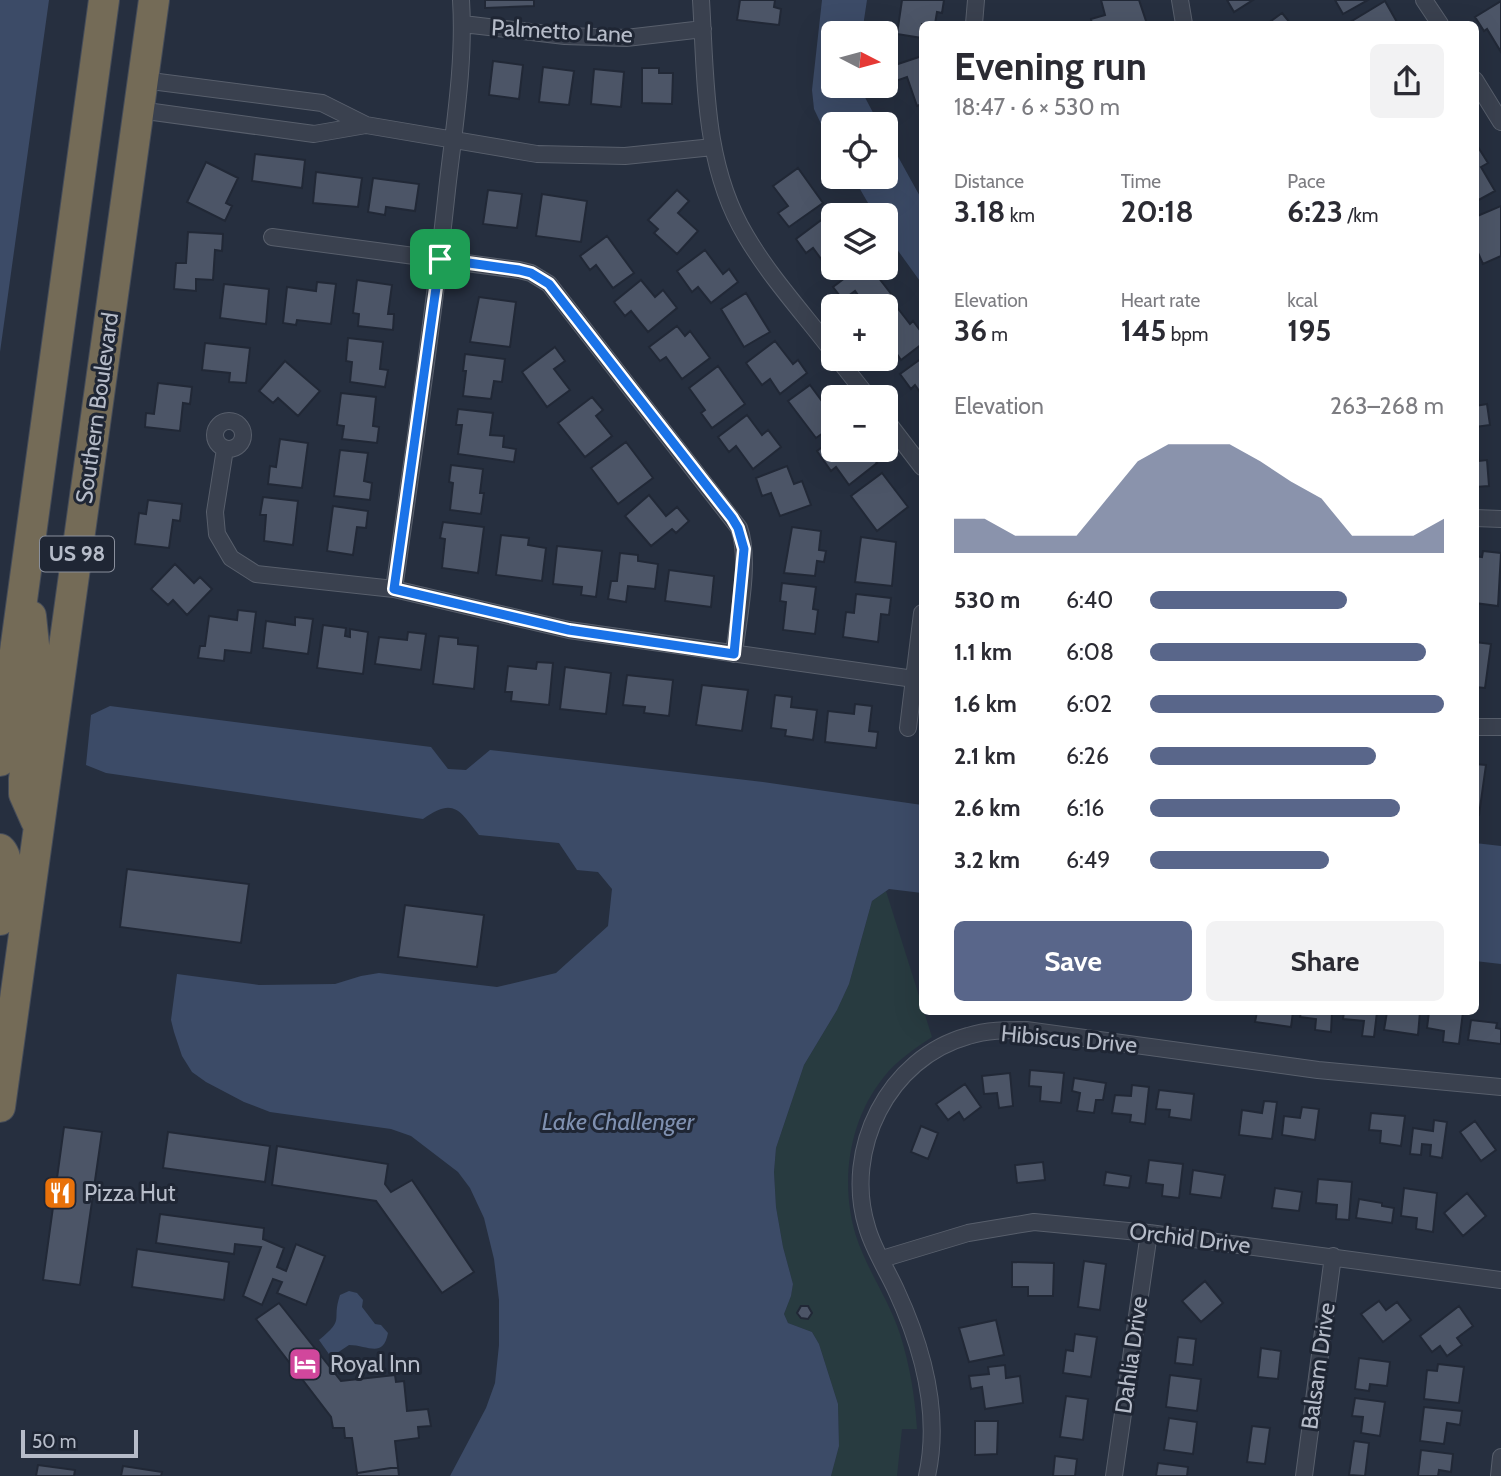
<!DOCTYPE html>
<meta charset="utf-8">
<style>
:root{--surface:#fff;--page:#f2f2f3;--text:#2b2b33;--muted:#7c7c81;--accent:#59668a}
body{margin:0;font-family:Cabin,sans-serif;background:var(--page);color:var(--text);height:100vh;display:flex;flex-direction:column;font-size:26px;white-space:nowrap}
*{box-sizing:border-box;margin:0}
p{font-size:23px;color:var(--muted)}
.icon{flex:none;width:38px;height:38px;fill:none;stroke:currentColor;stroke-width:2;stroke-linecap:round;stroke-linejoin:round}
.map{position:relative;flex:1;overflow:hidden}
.details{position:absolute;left:919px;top:21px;width:560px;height:994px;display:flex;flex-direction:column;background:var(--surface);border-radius:10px;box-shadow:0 7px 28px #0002}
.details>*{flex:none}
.needle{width:46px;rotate:96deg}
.fabs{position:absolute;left:821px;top:21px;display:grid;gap:14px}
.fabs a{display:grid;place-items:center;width:77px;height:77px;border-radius:10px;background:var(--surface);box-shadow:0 7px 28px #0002;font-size:35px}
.scale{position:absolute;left:21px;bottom:18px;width:117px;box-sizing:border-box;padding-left:7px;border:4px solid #b6bcc9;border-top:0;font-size:19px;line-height:24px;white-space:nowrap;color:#b6bcc9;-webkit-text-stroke:5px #1f2634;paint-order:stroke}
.pin{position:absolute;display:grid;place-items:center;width:60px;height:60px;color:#fff;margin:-30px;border-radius:14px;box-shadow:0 4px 10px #0006}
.round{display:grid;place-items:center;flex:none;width:74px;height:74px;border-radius:10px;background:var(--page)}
.headline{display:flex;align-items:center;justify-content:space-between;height:119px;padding:0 35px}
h1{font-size:38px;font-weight:700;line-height:52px}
.metrics{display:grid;grid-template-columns:repeat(3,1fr);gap:10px;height:119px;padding:7px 35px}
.metrics div{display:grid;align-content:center}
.metrics b{font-size:30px;font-weight:700}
.metrics small{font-size:19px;font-weight:400}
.metrics p{font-size:19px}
.chart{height:196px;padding:14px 35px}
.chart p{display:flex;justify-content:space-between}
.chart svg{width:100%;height:126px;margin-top:7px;fill:var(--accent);opacity:.7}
.cta{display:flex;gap:14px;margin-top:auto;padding:14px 35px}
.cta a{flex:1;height:80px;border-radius:10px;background:var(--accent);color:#fff;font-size:28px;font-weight:700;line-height:80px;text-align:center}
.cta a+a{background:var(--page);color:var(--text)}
ul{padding:0 35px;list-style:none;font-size:23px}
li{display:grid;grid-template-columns:112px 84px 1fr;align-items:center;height:52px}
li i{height:18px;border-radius:9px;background:var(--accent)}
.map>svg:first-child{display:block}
</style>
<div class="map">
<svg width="1501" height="1476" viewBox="0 0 1501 1476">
<rect width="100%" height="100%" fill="#262f3f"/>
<path fill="#283b40" d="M886,891L932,1037C914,1049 896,1061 883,1078C848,1122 840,1184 856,1236C867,1270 889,1300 900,1334C910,1366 915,1397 917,1429H902L897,1476H831L839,1446L838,1404L819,1344L812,1332L788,1323L784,1314L791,1296L793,1284L783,1247L776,1207L774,1172L776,1148L804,1065L837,1010L849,984L872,901Z"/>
<path fill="#3c4b67" d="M0,0H49L0,352Z
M822,0H867L862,33H833V86H859L879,124H833V149L814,109L812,90Z
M886,135L922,200V284L886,234V215H875L853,177H886Z
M110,706L431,747L448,769L466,770L490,750L763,782L922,805V893L889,889L872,901L849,984L837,1010L804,1065L776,1148L774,1172L776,1207L783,1247L793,1284L791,1296L784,1314L788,1323L812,1332L819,1344L838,1404L839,1446L831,1476H450L486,1408L495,1383L499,1345V1300L494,1259L484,1218L470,1188L458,1172L411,1136L391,1129L270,1112L244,1102L206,1082L192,1072L182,1056L174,1032L171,1020L177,974L259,985L335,984L361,976L379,973L497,987L556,973L608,926L612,889L598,872L577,870L559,843L479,835C459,810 454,797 423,819L106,773L86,765L91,715Z
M1475,843L1501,846V964L1475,961Z
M349,1291L357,1293L363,1300L362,1307L375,1324L381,1325L388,1333C383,1359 368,1345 349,1345L331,1357L319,1340C346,1318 331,1322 340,1295Z"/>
<path fill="#4c5567" stroke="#212836" stroke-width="2" d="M485,0H534V6L485,8Z
M740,0H775L774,7L781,9L779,25L737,20Z
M902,0H944L942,13L937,12L935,24H922V38L897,34Z
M1101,0H1139L1147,24H1092L1091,19L1105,15Z
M1227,0H1253L1234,12Z
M1335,0H1368L1343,14Z
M1385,1L1398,24H1347Z
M1501,1V52L1487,29L1484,31L1475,17Z
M1282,13L1291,24H1267Z
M922,56V104L917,106L907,77L893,82L889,67Z
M493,61L523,65L519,99L489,95Z
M543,67L574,71L569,105L539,102Z
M642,68H659V73H673L672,104L642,103Z
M594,69L624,72L621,107L591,104Z
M1478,147L1488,163L1481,167L1495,191L1475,202V149Z
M255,154L305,160L302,188L252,181Z
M206,162L238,178L226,203L232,206L225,221L187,202Z
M798,168L823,203L789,227L778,213L788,206L773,186Z
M316,172L362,178L358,207L313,203Z
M373,178L419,184L415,211L386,207L385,215L368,212Z
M488,190L522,194L517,228L483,224Z
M677,190L689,201L678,213L698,231L677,254L654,233L658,229L648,220Z
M542,194L587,201L581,242L536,236Z
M1501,206V256L1483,264L1475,246V217Z
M824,218L833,229L834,268L830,271L813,248L806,253L796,239Z
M188,232L223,234L222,251L215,250L213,280L196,279V291L174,289L176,263H186Z
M607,236L634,273L613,288L596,265L590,270L580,256Z
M705,250L723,274L729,269L738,282L711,303L698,287L692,292L677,271Z
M858,268H871L892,295L877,306H866L855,291L843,300L833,287Z
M357,280L392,285L388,314H394L393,330L358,326L359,314L353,313Z
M641,280L655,297L663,290L677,308L648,332L631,311L625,316L614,302Z
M317,282L336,284L331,324L297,320L296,325L283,323L287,287L316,291Z
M224,284L269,289L266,324L220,318Z
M746,293L770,332L744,347L721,309Z
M479,297L516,302L510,347L470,342Z
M896,306L910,324L913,321L922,333V344L901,360L886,338V314Z
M677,326L685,336L690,331L710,358L682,379L666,357L660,361L649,347Z
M348,338L383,342L380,369L388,370L385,387L350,382L352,362L346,361Z
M775,341L793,364L798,360L807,373L780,394L770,379L762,385L746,363Z
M205,343L250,348L246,383L229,382L230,373L202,370Z
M555,347L565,361L554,369L570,390L547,407L522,372Z
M465,354L505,359L502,382L494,381L491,399L463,396L466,371H463Z
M922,358V395L915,385L911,389L900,374Z
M285,361L320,391L298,416L278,398L273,403L259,391Z
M718,366L745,404L712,428L701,413L705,410L689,388Z
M158,383L192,387L190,404L183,403L180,431L145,427L146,413L154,414Z
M810,385L827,408L833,405V426L816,438L788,401Z
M341,393L376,397L373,426L379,427L377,443L342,439L344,426L337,425Z
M592,397L603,410L596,416L612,436L585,457L558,423Z
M1487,404L1490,425L1475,427V406Z
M458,409L493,413L490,435L504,436L503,447L516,449L514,462L458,454L462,425H456Z
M747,415L762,435L768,430L781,447L753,469L736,446L729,452L718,437Z
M280,439L308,443L302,488L268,484L270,466L276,467Z
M833,439V450H857L860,454L867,450L877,463L849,485L836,467L831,471L817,451Z
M1475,441H1477L1479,461L1487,460L1489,486L1475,487Z
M626,442L653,478L618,504L591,468Z
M340,450L368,453L364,481L372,483L370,500L334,496Z
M451,465L483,469L480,493H484L481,514L450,510L453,483L449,482Z
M787,466L794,484L802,481L811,505L780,516L771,493L762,496L756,478Z
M882,473L908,507L877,531L851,496Z
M649,495L666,516L677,507L689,521L676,533L672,529L651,546L625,516Z
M263,497L298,501L293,545L264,541L266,515H260Z
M148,500L182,504L180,521L173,520L169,548L135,544L139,513L146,514Z
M333,506L368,511L366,528L357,527L353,555L327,551Z
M443,522L484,527L478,573L442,568L445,539L440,538Z
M792,527L821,531L819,550L826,551L824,562L817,561L815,576L784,573Z
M501,535L529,538L528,545L546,548L542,581L496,575Z
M861,537L896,542L892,586L855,582Z
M557,546L602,551L596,597L581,595L582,587L553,584Z
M1483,551L1501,553L1498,606L1475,603V556L1482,557Z
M620,553L638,555V561L658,564L655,589L628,586L626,602L608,599L611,581H617Z
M175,564L194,583L200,577L212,589L187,615L173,600L168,605L151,589Z
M669,570L714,576L711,607L665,601Z
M782,583L816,587L813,609L818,610L815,634L783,630L786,602L780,601Z
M856,594L891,598L889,615L881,614L878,642L843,637L846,612L854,613Z
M238,610L256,612L251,653L225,650L224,661L198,658L200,646H205L209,616L237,620Z
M295,617L313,619L308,654L263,648L266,621L295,625Z
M323,625L346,628L345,636L350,637V629L368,632L363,674L317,668Z
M408,632L426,634L421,670L375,664L379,637L407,640Z
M439,636L458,638V644L478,646L474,689L433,684Z
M1475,642L1491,644L1485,688L1475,687Z
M537,662L553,663L549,705L511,701L512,692H505L508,666L536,669Z
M565,667L611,673L606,714L560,709Z
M627,675L673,680L669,716L644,713L645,707L623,705Z
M702,685L748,690L742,731L696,725Z
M775,695L792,697L791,707L817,710L813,740L785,736L786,730L771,728Z
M855,704L872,706L869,731L878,732L876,748L825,742L828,711L854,714Z
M1475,764L1486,765L1479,815H1475Z
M127,869L249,884L241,943L120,927Z
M405,905L484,915L477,967L398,957Z
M1257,1012H1293L1291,1027L1255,1022Z
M1301,1012H1332L1331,1032L1315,1030L1316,1019L1300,1017Z
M1344,1012H1377L1374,1037L1362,1036L1364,1021L1343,1019Z
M1387,1012H1420L1418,1035L1384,1030Z
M1429,1012H1463L1459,1044L1443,1042L1444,1031L1427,1028Z
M1471,1020L1497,1023L1496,1028L1501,1029V1044L1468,1040Z
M1030,1070L1064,1073L1061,1103L1040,1101L1041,1087L1029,1086Z
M1010,1073L1013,1106L999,1108L997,1093L984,1094L982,1076Z
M1074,1078L1106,1083L1103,1100H1096L1094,1113L1077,1111L1080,1093L1072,1091Z
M965,1084L981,1107L964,1120L959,1112L948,1120L936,1104Z
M1132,1085L1149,1087L1145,1124L1130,1122L1131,1115L1112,1113L1115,1095L1131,1096Z
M1159,1090L1194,1094L1191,1120L1169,1117L1170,1110L1156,1109Z
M1264,1101L1277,1102L1272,1139L1239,1135L1242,1110L1262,1113Z
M1302,1107L1319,1109L1315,1140L1282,1135L1284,1116L1300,1118Z
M1371,1113L1405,1116L1401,1146L1380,1143L1381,1131L1369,1130Z
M1434,1120L1447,1122L1442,1158L1430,1156L1431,1145L1422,1144L1421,1155L1410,1154L1413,1128L1433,1131Z
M1475,1121L1496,1150L1481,1161L1460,1132Z
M921,1126L938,1133L928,1159L911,1152Z
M64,1127L102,1132L80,1285L43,1280Z
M168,1132L270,1146L265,1182L163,1168Z
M277,1146L388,1164L385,1184L391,1192L412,1180L474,1272L442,1293L376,1201L272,1185Z
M1149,1160L1183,1164L1179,1198L1162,1196L1163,1185L1146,1183Z
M1043,1162L1045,1180L1017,1183L1015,1165Z
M1193,1170L1225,1175L1221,1198L1190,1194Z
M1106,1172L1131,1176L1129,1188L1104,1185Z
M1318,1179L1352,1182L1349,1220L1336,1219L1337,1205L1316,1203Z
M1275,1188L1302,1192L1299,1211L1272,1208Z
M1404,1188L1437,1193L1433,1232L1416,1229L1417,1218L1401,1216Z
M1467,1193L1486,1216L1463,1236L1444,1213Z
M1359,1199L1382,1203V1206L1394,1208L1392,1223L1356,1218Z
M160,1214L264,1228L263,1239L284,1248L277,1267L286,1271L296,1244L325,1256L306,1305L277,1293L282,1282L273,1279L262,1305L243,1296L261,1247L235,1244L234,1254L156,1243Z
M137,1249L229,1262L224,1300L132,1287Z
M1084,1261L1106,1264L1100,1310L1078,1307Z
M1012,1262L1054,1263L1053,1296H1028V1287H1012Z
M1205,1281L1223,1303L1201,1322L1182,1301Z
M1379,1301L1386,1310L1397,1302L1411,1320L1383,1342L1361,1314Z
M279,1303L341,1381L395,1375L396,1382L404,1381L407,1411L428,1409L431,1426L418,1427L419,1438L395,1441L398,1467L357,1473L352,1438H345L344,1428H333L331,1417L256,1319Z
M801,1306H808L812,1313L808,1319L801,1318L797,1313Z
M1459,1306L1473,1326L1457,1338L1462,1345L1447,1356L1440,1346L1432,1352L1420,1336Z
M996,1320L1004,1355L969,1362L959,1328Z
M1075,1334L1097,1337L1091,1377L1063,1373L1066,1350L1073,1351Z
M1178,1337L1196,1339L1193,1365L1175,1363Z
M1261,1348L1281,1351L1278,1379L1258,1377Z
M1359,1358L1390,1362L1387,1386L1370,1384L1369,1391L1355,1389Z
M1438,1364L1464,1367L1459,1403L1424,1399L1427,1370L1437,1371Z
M1005,1365L1006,1378L1020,1376L1023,1403L985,1409L982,1387L971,1389L969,1376L989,1374L988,1367Z
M1170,1375L1201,1379L1197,1411L1166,1407Z
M1066,1396L1088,1399L1083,1440L1060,1437Z
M1355,1398L1385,1402L1380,1436L1361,1433L1363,1417L1352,1416Z
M1424,1407L1462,1411L1460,1425L1447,1423L1444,1444L1420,1441Z
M1169,1418L1197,1422L1193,1454L1164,1450Z
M975,1421H998L997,1454L975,1455Z
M1252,1426L1270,1428L1265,1464L1247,1462Z
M1354,1441L1369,1443L1365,1476L1349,1475Z
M1421,1450L1453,1454L1451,1472L1439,1470L1438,1476H1418Z
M1055,1456L1077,1459L1075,1476H1053Z
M1158,1463L1188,1467L1187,1476H1156Z
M38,1465L75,1470L74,1476H36Z
M123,1466L162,1472L161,1476H121Z
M398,1467L399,1476H357V1473Z"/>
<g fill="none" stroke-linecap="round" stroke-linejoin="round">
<defs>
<path id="street" d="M701,0C706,80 703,165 746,236C770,277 804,314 833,352
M1180,0L1184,24
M1424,0L1440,24
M463,24L565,36L626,38L703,29
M974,24L976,0
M143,80L322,103L366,125L537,154L625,156L713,147
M1475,80L1501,122
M139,110L314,134L366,125
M272,237L519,270L531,273L549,284L739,528C751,560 738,619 734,654
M838,359L868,397
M886,420L922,467
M215 435a14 14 0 1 1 28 0a14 14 0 1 1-28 0Z
M225,449L215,512L217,534L231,558L256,574L394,589L569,630L914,679
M1475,518L1501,519
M394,589C413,456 433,323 447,190C454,128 465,63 461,0
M1475,727H1501
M908,728L922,613
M882,1259L968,1233L1034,1222L1149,1233L1501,1280
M927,1476C941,1412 923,1348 896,1290C887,1270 873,1249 867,1227C843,1150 888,1058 968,1036C987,1030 1006,1030 1026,1030L1318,1070L1501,1087
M1114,1476L1149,1233
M1304,1476L1333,1256
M1499,1476L1501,1457"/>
<path id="highway" d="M31,616L38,683L24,779V794L36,821
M0,761L104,0
M0,849C14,861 2,902 0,920
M0,1107L154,0"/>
</defs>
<use href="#street" stroke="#585f6c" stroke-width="18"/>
<use href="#highway" stroke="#454c59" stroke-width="32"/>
<use href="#street" stroke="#3a414f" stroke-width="16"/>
<use href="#highway" stroke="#746b57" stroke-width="30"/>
</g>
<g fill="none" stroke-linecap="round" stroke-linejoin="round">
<defs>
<path id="route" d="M440,259L519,270L531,273L549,284L732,518L738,528L744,549L734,654L569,630L394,589Z"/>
</defs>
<use href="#route" stroke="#fff" stroke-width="14"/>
<use href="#route" stroke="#1a73e8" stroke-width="9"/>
</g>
<defs>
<symbol id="restaurant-square" viewBox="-11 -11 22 22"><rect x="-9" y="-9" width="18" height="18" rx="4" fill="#e8710a" stroke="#1f2634"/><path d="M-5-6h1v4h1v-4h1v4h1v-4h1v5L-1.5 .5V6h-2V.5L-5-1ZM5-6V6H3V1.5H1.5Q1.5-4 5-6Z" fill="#fff"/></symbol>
<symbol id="hotel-square" viewBox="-11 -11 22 22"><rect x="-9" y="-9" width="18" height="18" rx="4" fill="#d1479c" stroke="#1f2634"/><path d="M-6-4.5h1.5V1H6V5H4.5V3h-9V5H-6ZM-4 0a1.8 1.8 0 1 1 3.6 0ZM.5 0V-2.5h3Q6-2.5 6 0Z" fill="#fff"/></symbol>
</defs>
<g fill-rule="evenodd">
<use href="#restaurant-square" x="41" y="1174" width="38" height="38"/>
<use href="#hotel-square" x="286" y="1345" width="38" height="38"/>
</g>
<g text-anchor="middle" stroke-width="6" stroke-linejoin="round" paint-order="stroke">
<rect fill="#1f2634" stroke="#898f9c" stroke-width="2" x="40" y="536.5" width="74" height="35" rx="5"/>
<g font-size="21" font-weight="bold" fill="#b6bcc9">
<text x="77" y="561">US 98</text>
</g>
<g font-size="23" fill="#b6bcc9" stroke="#1f2634">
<text transform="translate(562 31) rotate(3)" y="8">Palmetto Lane</text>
<text transform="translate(97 408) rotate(-82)" y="8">Southern Boulevard</text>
<text transform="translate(1069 1039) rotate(5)" y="8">Hibiscus Drive</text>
<text transform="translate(1190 1238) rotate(7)" y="8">Orchid Drive</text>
<text transform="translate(1131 1355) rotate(-82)" y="8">Dahlia Drive</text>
<text transform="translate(1318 1366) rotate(-82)" y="8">Balsam Drive</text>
</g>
<g font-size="23" fill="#b6bcc9" stroke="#1f2634" text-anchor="start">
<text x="84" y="1201">Pizza Hut</text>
<text x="330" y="1372">Royal Inn</text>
</g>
<g font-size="24" font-style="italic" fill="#7f90b0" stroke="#1f2634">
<text x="618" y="1130">Lake Challenger</text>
</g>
</g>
</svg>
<div class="fabs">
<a><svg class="needle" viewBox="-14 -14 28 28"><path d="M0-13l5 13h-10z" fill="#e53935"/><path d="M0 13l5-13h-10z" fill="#7c7c81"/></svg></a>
<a><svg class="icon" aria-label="locate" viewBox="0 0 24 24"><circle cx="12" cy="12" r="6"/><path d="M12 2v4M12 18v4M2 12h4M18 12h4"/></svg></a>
<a><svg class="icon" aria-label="layers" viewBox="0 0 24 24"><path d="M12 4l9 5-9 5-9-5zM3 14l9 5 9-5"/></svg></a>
<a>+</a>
<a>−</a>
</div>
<div class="scale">50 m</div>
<div class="pin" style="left:440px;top:259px;background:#1e9e55"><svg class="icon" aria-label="arrive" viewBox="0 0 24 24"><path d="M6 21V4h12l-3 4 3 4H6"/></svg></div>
<section class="details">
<div class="headline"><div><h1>Evening run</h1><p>18:47 · 6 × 530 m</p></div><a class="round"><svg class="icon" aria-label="share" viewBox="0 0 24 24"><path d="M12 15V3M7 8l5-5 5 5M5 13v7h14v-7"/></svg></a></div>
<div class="metrics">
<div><p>Distance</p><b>3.18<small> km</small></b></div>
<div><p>Time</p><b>20:18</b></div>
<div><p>Pace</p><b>6:23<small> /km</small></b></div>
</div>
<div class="metrics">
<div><p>Elevation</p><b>36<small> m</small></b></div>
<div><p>Heart rate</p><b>145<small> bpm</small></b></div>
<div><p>kcal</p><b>195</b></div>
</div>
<div class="chart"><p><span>Elevation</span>263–268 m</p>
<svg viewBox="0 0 160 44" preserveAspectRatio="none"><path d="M0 44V32L10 32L20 38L30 38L40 38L50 25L60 12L70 6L80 6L90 6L100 12L110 19L120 25L130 38L140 38L150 38L160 32V44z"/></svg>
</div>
<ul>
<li><b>530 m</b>6:40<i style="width:67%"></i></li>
<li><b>1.1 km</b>6:08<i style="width:94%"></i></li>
<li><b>1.6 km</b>6:02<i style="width:100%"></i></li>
<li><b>2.1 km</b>6:26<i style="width:77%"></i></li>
<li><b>2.6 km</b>6:16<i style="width:85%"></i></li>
<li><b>3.2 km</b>6:49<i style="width:61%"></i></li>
</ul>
<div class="cta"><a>Save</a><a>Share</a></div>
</section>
</div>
